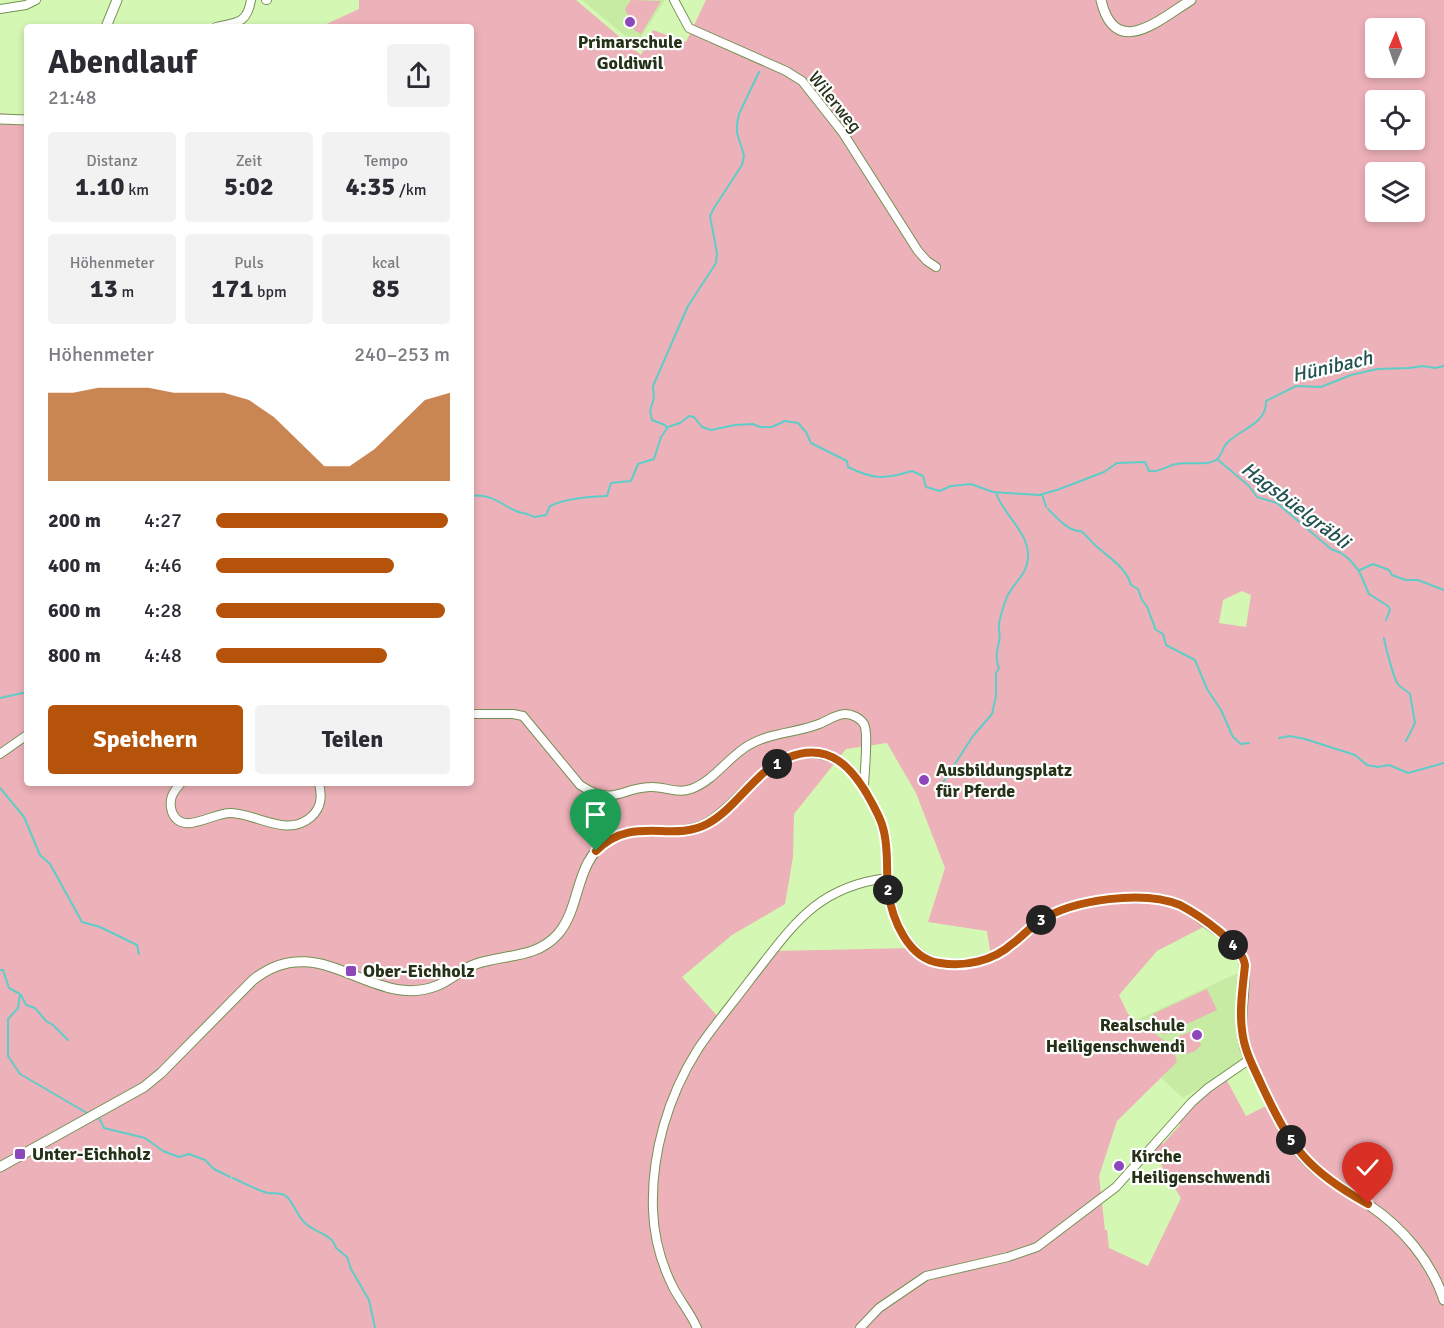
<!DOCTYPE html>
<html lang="de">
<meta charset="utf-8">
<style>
:root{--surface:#fff;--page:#f2f2f3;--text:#2b2b33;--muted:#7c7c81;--accent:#b45309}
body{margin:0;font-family:Signika,sans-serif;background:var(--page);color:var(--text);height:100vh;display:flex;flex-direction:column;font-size:22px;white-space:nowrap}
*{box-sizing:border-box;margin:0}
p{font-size:20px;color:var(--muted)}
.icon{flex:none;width:33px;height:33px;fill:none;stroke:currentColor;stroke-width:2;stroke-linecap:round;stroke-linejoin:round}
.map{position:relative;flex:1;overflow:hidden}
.side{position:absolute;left:24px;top:24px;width:450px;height:762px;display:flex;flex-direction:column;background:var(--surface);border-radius:6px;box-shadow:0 3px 9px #0003}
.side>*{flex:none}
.needle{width:39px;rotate:2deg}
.fabs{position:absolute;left:1365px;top:18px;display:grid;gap:12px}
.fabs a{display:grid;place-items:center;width:60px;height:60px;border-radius:6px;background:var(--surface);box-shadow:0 3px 9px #0003;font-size:30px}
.pin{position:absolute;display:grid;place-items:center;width:51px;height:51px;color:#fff;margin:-62px -26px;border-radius:50% 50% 50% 0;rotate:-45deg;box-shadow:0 0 6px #0007}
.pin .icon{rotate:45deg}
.km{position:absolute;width:30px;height:30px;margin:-15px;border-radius:50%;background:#222;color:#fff;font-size:16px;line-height:30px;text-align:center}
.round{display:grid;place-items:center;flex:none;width:63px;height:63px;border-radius:6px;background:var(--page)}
.overview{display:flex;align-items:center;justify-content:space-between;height:102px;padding:0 24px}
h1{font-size:33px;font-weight:800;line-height:45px}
.metrics{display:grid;grid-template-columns:repeat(3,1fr);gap:9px;height:102px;padding:6px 24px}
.metrics div{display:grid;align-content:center;border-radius:6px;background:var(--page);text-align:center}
.metrics b{font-size:26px;font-weight:800}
.metrics small{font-size:16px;font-weight:400}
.metrics p{font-size:16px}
.chart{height:168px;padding:12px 24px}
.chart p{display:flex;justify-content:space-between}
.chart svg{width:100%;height:108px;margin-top:6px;fill:var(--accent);opacity:.7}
.action{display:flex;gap:12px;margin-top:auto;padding:12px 24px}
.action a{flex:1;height:69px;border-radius:6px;background:var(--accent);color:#fff;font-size:24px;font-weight:800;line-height:69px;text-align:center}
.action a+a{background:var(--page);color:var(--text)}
ul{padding:0 24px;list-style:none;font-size:20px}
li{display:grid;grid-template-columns:96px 72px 1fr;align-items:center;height:45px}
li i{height:15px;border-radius:8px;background:var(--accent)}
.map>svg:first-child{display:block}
</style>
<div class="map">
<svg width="1444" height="1328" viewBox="0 0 1444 1328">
<rect width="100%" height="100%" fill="#d5f7b4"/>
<path fill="#c7eba2" d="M582,0H665L636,45Z
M1238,973L1235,1023L1244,1060L1183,1098L1161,1078L1176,1062L1173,1048L1136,1020Z"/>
<path fill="#edb1b9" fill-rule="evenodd" d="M359,0H576L641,55L653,30L686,42L706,0H1444V1328H0V113L27,116V783H471V27H320L359,9ZM1376,28H1414V68H1376ZM1376,100H1414V140H1376ZM1376,172H1414V212H1376ZM1242,591L1251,595L1246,627L1219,623L1223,600ZM887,743L916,793L945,868L928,922L987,931L991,957L933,962L913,948L774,951L720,1019L682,977L732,935L785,904L793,857L794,814L846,749ZM1209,924L1244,961L1245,1047L1270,1104L1246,1116L1225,1077L1177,1118L1180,1125L1163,1144L1158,1140L1153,1146L1165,1173L1181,1198L1148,1266L1109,1248L1107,1230H1105L1099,1176L1117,1121L1177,1062L1173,1047L1128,1014L1119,995L1157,951Z
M631,0L661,1L641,34L634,30L625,9Z
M1207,989L1217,1010L1163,1035L1153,1014Z
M1193,1031L1201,1045L1195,1051L1187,1054L1185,1051L1181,1052L1178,1043L1179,1036Z"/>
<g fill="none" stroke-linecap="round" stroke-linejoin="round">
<path stroke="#5fcdc7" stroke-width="2" d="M667,428L665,425L652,420L650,411L654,398L653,386L688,306L716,263L717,253L710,216L714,208L742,165L744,155L737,133V124L739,114L759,72
M1217,459L1249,486L1257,497L1277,503L1331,549L1341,553L1350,560L1359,571L1369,594L1388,606L1390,610L1386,620
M1042,494L1046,507
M471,496C491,493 500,504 516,511C522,514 525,512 534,517L546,515L550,506C567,498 588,497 607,496L611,483L631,481L638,464L654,459L661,437L668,427L680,423L689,416L694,417L702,427L711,430L735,425L753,424L760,427H772L785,421L798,423L806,432L811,443L847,461L848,467C874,480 885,479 912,471L923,476L926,487L940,491L951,486L971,484L993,492L1039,495L1057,490L1104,472L1117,463L1145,462L1149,471C1160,473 1166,466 1176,464C1187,461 1208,467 1217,459C1222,455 1223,447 1227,443C1240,429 1267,424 1266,401L1296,386L1321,387L1351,375L1377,369L1409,368L1423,366L1435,368L1444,366
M1048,509C1056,517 1069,532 1081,531C1086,535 1090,540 1095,545C1108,557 1126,567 1131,585L1138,589L1142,600L1148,608C1149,616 1154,621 1155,629L1163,634L1166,645L1195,660L1207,689L1221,710L1233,737L1241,744L1249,743
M1360,570L1373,564L1389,570L1392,575L1406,580H1418L1444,590
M1384,638C1385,645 1394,680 1398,684C1401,688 1407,691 1410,694L1415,723L1406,741
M0,698L27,692
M1279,738L1290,736L1305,739L1355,755L1367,765L1378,767L1389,765L1408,773L1444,763
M942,784L973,736L992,714L996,696V673L999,668C995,659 997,651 999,642C1001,635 998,629 999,624C1000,616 1003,609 1005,602C1011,582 1029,577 1028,553C1026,530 1004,515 996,493
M0,788L24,817L40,855L50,864L82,922L100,927L137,945L139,954
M0,970H3L9,988L20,994L18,1008L8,1019V1056L20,1074L87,1113
M21,995L26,1005L35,1008L46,1021L53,1025L68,1040
M99,1118L104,1128L145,1138L163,1151L179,1157L189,1154L205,1160L214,1169L230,1177
M233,1178C244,1183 256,1190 268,1193C274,1194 280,1192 286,1196C294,1203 297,1216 305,1223C315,1233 333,1234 336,1248L347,1257L351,1269L369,1300L375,1328"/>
<defs>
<path id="minor" d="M266,0H267
M674,0L689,28L786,71L802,81L843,133L918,251L927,261L936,267
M0,9L26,5L36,0
M216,27C237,22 247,24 251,0
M471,714H513L523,716L580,785C613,807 620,788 650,787C664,786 676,794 691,789C714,781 728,757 749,745C772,732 796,733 819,724C827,721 836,714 845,714C852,714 860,718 864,724C869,734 864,775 864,788
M0,754L27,735
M181,783C173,792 168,799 172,812C182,837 213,812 231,813C258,814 287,838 311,817C322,807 322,796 319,783
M697,1328C691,1314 681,1302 674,1289C661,1264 654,1237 653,1210C651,1154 668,1096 698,1049C714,1025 733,1003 750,980C792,927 815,887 887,878
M860,1328L879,1308L926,1276L1008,1257L1037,1247L1116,1187L1192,1102L1208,1088L1250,1059"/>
<path id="tertiary" d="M1101,0C1115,60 1159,20 1191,0
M106,27L117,0
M0,119L27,120
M0,1167L144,1087L161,1073L253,980C320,926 372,1011 436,986C450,981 461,969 476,964C504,954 536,959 558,934C582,906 574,861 609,840C640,821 679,841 709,822C742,802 765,755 807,753C842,751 859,778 873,805C878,815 883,824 885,835C888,854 886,874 889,893C893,923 910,960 944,964C967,966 992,960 1010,946C1020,938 1029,928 1040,921C1070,901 1137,891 1171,902C1184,905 1194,913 1204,921C1219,932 1238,944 1244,961C1247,990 1237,1019 1245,1048C1249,1059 1255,1070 1260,1081C1274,1111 1288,1144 1312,1166C1330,1182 1350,1192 1369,1205C1403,1228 1431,1261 1444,1300"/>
</defs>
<use href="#minor" stroke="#749153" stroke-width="10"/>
<use href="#tertiary" stroke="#749153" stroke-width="11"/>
<use href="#minor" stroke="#fff" stroke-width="8"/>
<use href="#tertiary" stroke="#fff" stroke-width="9"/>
</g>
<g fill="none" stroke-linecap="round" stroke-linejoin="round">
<defs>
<path id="route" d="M596,851C633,814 671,843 707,824C737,808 755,771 787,758C830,740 854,769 872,803C876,811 881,819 883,828C889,848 886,870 888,891C892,919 908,959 940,963C965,967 993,961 1012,944C1022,937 1030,927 1040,921C1073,899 1144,890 1180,905C1199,915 1242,944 1245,965C1243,986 1239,1009 1242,1030C1244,1051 1254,1068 1262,1086C1291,1148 1308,1171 1368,1204"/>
</defs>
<use href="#route" stroke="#fff" stroke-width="12"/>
<use href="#route" stroke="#b45309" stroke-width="8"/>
</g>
<g fill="#8d47ba" stroke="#fff" stroke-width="2">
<circle cx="630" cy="22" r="6"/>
<circle cx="924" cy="780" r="6"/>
<rect x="345" y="965" width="12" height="12" rx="3"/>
<circle cx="1197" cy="1035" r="6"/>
<rect x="14" y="1148" width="12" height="12" rx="3"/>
<circle cx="1119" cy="1166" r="6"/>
</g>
<g text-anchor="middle" stroke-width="4.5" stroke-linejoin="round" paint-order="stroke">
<g font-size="18" font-weight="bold" fill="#253218" stroke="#fff" text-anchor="start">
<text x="630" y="48" text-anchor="middle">Primarschule<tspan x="630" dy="21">Goldiwil</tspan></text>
<text x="936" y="776">Ausbildungsplatz<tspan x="936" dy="21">für Pferde</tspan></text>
<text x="363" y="977">Ober-Eichholz</text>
<text x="1185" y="1031" text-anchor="end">Realschule<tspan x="1185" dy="21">Heiligenschwendi</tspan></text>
<text x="32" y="1160">Unter-Eichholz</text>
<text x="1131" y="1162">Kirche<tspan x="1131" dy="21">Heiligenschwendi</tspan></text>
</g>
<g font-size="18" fill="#253218" stroke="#fff">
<text transform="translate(835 102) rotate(51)" y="6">Wilerweg</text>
</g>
<g font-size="20" font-style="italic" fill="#235350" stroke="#fff">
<text transform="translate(1332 366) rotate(-13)" y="7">Hünibach</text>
<text transform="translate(1296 505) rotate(37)" y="7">Hagsbüelgräbli</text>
</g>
</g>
</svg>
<div class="fabs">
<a><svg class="needle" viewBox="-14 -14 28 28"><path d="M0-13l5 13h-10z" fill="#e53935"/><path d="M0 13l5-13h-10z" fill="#7c7c81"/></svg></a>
<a><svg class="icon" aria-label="locate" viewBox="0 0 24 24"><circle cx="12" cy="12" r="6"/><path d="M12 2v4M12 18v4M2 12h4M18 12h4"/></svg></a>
<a><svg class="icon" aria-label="layers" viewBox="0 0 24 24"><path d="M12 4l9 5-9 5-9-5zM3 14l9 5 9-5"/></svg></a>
</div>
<div class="pin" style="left:596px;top:851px;background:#1e9e55"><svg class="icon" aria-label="arrive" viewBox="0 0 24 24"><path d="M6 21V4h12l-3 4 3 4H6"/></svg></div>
<div class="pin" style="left:1368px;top:1204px;background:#d93025"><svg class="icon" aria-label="check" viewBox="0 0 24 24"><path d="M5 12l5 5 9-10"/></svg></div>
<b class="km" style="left:777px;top:764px">1</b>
<b class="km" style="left:888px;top:890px">2</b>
<b class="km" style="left:1041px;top:920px">3</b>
<b class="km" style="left:1233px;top:945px">4</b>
<b class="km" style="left:1291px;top:1140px">5</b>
<section class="side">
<div class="overview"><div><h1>Abendlauf</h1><p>21:48</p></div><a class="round"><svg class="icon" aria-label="share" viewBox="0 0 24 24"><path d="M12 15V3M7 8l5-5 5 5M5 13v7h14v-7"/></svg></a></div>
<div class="metrics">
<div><p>Distanz</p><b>1.10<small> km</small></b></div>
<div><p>Zeit</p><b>5:02</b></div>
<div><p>Tempo</p><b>4:35<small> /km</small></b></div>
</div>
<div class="metrics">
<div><p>Höhenmeter</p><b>13<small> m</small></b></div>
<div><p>Puls</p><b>171<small> bpm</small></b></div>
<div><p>kcal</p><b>85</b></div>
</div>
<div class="chart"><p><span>Höhenmeter</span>240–253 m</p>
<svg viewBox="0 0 160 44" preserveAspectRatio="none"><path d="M0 44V8L10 8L20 6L30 6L40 6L50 8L60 8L70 8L80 11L90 18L100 28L110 38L120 38L130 31L140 21L150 11L160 8V44z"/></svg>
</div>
<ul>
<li><b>200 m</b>4:27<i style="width:99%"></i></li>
<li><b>400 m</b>4:46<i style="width:76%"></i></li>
<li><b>600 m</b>4:28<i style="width:98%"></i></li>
<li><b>800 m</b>4:48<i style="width:73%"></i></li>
</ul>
<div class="action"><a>Speichern</a><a>Teilen</a></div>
</section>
</div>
